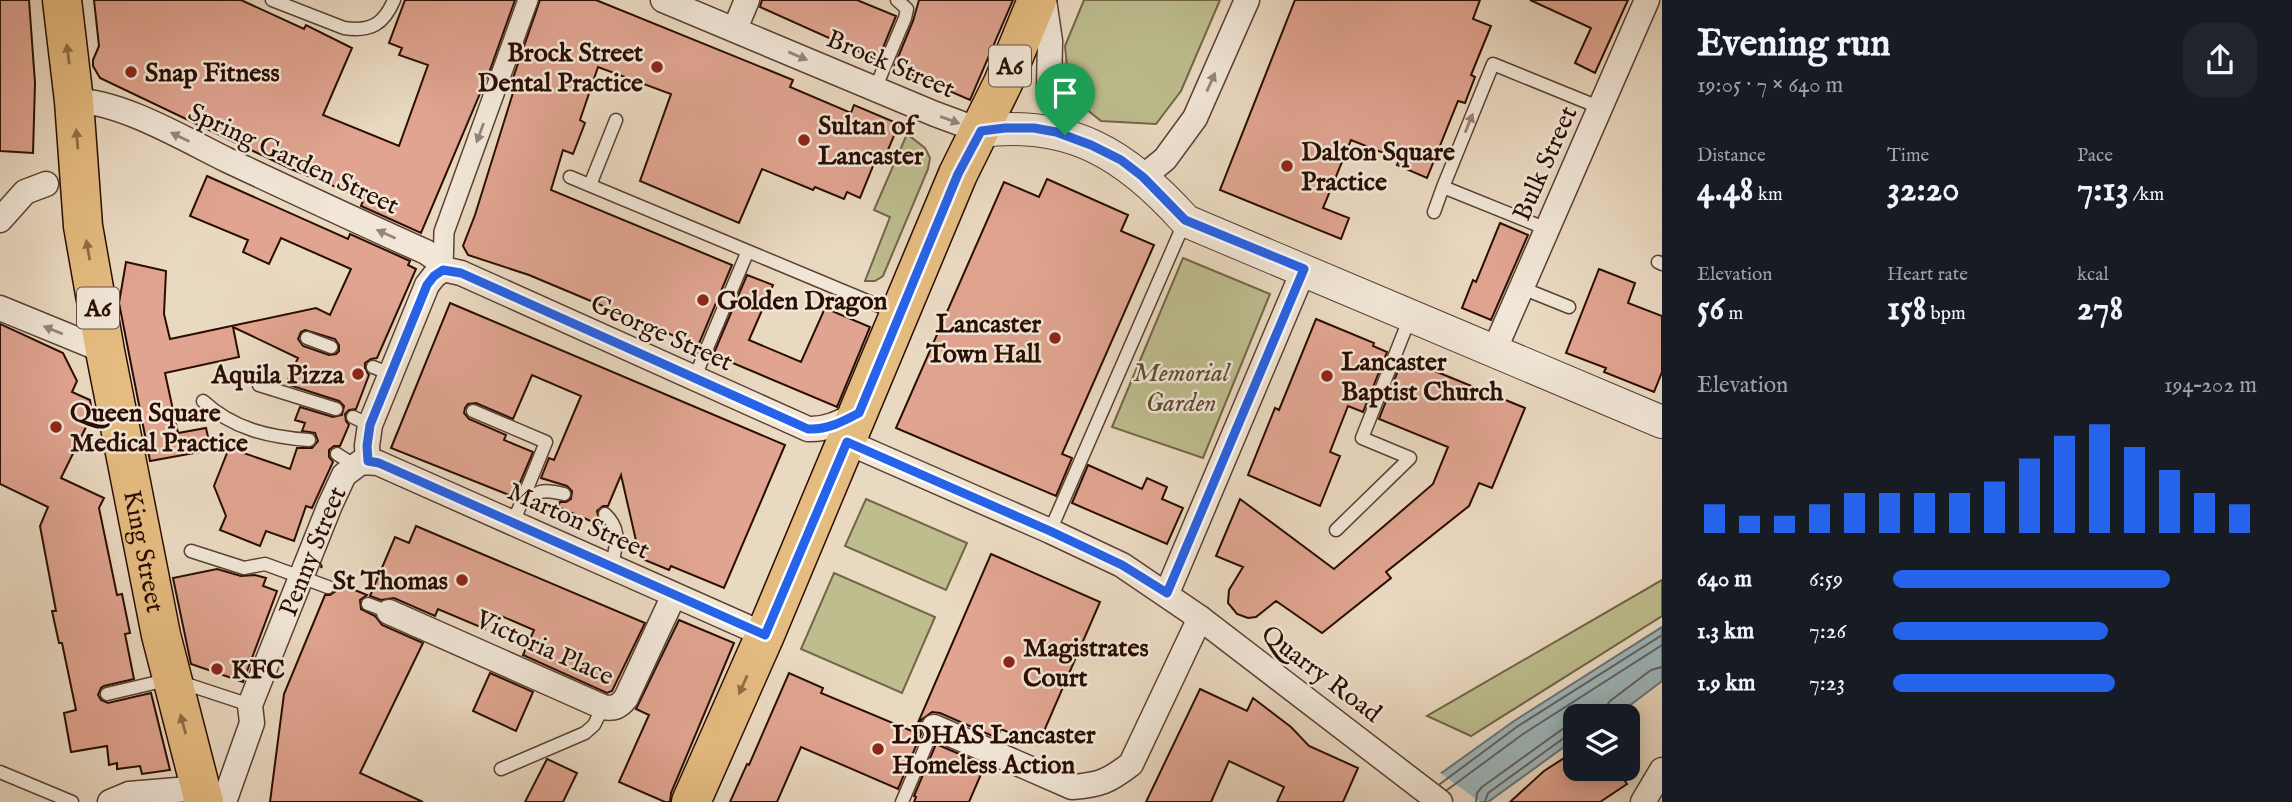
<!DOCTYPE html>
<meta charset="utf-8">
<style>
:root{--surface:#171b24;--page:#20242c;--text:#f1f3f6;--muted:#9ea1a6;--accent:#2563eb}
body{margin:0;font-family:"IM FELL English",serif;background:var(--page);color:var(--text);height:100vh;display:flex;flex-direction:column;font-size:26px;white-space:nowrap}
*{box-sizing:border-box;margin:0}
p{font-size:23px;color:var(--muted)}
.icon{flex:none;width:38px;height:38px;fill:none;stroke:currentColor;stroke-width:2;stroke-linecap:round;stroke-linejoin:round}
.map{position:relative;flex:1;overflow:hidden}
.drawer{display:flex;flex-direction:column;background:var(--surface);width:630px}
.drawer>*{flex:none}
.buttons{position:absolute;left:1563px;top:704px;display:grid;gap:14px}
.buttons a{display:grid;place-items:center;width:77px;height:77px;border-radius:14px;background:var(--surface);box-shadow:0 4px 18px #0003;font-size:35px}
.pin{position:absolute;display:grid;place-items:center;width:60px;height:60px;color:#fff;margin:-72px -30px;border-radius:50% 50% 50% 0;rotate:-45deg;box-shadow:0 0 7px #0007}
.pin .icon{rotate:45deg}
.round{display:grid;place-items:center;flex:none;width:74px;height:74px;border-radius:21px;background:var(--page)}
.headline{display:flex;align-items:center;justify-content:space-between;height:119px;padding:0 35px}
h1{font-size:38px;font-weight:700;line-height:52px}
.metrics{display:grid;grid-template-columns:repeat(3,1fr);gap:10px;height:119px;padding:7px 35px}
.metrics div{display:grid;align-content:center}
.metrics b{font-size:35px;font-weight:700}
.metrics small{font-size:19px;font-weight:400}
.metrics p{font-size:19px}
.chart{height:196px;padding:14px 35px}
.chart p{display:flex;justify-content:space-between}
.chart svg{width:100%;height:126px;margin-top:7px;stroke:var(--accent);stroke-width:6}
ul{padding:0 35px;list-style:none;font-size:23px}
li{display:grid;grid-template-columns:112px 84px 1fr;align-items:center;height:52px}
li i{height:18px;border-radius:9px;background:var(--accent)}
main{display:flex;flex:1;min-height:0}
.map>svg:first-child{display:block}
</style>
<main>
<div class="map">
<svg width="1662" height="802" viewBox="0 0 1662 802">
<rect width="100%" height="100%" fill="#ead9c1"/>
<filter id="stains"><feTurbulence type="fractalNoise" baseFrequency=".00286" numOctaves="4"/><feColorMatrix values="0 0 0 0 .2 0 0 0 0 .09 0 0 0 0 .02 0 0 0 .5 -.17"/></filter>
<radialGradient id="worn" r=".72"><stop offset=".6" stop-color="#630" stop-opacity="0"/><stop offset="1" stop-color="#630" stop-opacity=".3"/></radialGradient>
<path fill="#bdbd8e" stroke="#746548" stroke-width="2" d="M1084,0H1220L1181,91L1156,124L1101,121L1070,96L1065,46Z
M907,134L925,148L930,158L928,169L883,276L875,281H865L890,217L874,210Z
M1183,258L1270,294L1203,458L1112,427Z
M866,499L967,543L946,590L845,546Z
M834,573L935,617L902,693L801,649Z
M1662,580V616L1471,736L1427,716Z"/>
<path fill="#9db7bd" stroke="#6f7372" stroke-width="2" d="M1662,627V681L1616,716H1575V739L1488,802H1401L1514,721Z"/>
<path fill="#ead9c1" d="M1439,772L1480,802H1398L1399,799Z"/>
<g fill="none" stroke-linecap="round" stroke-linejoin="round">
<path stroke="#646260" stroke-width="2" d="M1604,716L1605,708L1610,701L1651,670L1662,667
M1440,784L1518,726L1662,635
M1447,790L1523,734L1662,645
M1476,802L1477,793L1482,787L1564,728L1575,725
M1485,802L1488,793L1568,735L1575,734"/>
</g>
<path fill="#e0a490" stroke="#2a0d02" stroke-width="2" fill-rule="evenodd" d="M0,0H29L35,83L33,153L0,151Z
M94,0H241L304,29L306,25L352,48L323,115L399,146L428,65L399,55L402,48L389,43L405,0H515L490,70L421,233L361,206L364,198L291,169L100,78L93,66V60L99,46Z
M540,0H596L793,80L790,87L851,113L854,105L899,124L882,164L875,161L860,198L847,192L844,199L815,187L813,190L762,169L739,223L640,181L671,94L598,67L580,120L585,123L573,154L563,150L551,190L732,265L698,346L529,275L468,255L463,246L475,215L517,80L513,78Z
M762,0H857L896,16L878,60L760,7Z
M919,0H1013L970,100L894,67L913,21Z
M1295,0H1480L1473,19L1491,26L1471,75L1475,77L1465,103L1458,101L1427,178L1397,165L1399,159L1351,140L1323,208L1349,218L1341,239L1220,190Z
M1530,0H1628L1595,73L1575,63L1591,28Z
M207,176L348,239L350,234L410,261L408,265L416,269L377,358L371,359L365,363V369L369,375L356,409L349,410L345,414L346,421L349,425L340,446H334L329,450V457L333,462L312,508L306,506L294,541L266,531L260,546L220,530L226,516L214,486L229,448L290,469L297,448H312L318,441L315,433L302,431L305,423L295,420L300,407L333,417L342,415L344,406L339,401L286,384L298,358L233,327L239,357L165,373L178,433L206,428L211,450L150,461L119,303L126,262L166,271L164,314L170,339L316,308L330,315L351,269L281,238L269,264L243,252L248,240L190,216ZM305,330L335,339L339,345V351L336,354L329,355L303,346L298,339L301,332Z
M1047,179L1128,215L1121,231L1154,245L1062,454L1072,458L1056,496L896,428L1004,182L1039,197Z
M1500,223L1528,235L1491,320L1462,308L1473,280L1476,282Z
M1599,269L1635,283L1628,303L1662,316V372L1654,392L1604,372L1606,368L1566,353Z
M747,275L773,285L749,340L801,362L825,308L870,327L837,407L728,361L729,359L714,353Z
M450,303L785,445L724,588L671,566L669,570L640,558L621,475L608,506H603L597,511L600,525L558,507L560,502H566L571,499L572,491L567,486L541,478L549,458L554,460L581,396L532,375L513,419L476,403L468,404L465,408L464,413L469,419L506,435L504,440L533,452L514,497L391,448Z
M1316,319L1374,343L1373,346L1387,352L1363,412L1348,406L1330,452L1340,456L1320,506L1248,475L1275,408L1279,410Z
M0,324L63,353L77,381L72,392L90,400L94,424L87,425L61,478L104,498L99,508L117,595L122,594L130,633L125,634L134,679L104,686L101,688L98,695L101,700L108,703L151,693L170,770L142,774L140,766L117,769V763L109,765L107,746L71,752L64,713L76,710L62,643H59L52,611H56L40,526L48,507L0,484Z
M1403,358L1525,408L1492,488L1479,483L1469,506L1386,572L1391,578L1322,633L1276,601L1256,617L1248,618L1237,614L1228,603L1229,590L1243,567L1216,556L1240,499L1334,569L1433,484L1448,447L1379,419Z
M1088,465L1142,489L1147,478L1167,487L1162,499L1183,508L1167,544L1072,503Z
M416,526L645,623L612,691L607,693L523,655L534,630L492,612L485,629L438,609L435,616L394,598L381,600L370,596L395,537L409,543Z
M991,554L1100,602L1038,745L1001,729L997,738L940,713L932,712L921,720L919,728L921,734L898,789L801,747L777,802H730L747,764L749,765L789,673L823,688L821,693L914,732Z
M217,569L241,576L255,575L266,578L263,586L277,591L243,682L191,664L173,578Z
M335,582L367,595L360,600L361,609L375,616L382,625L423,643L360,773L423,802H270L284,694L325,595H330L336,591Z
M679,620L734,643L671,793L670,802H665L619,782L649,715L636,709Z
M490,673L533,692L516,731L473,711Z
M1200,689L1247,711L1253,698L1291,727L1309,746L1358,768L1343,802H1277L1284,787L1229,761L1211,802H1146Z
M936,744L985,765L969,802H914L916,797L914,796Z
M1575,751V768H1616L1627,784L1600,802H1510L1544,771Z
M547,759L577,773L563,802H525Z"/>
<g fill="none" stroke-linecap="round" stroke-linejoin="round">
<defs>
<path id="service" d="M272,0L344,28C371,32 384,24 394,0
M875,89L905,18L907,9L897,0
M570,177L896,313
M590,185L616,120
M1434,212L1443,187
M1547,229L1443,187L1493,64L1601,108
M1658,262L1662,264
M1522,288L1569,307
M307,338L331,347
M373,367L391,374
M694,379L747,253
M259,385L336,409
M203,401C233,429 269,437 309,440
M473,411L546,442L513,523
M353,417L370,425
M337,454L354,465
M520,505C538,491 541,488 564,494
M605,514C623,531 615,545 612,567
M1336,530L1410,458L1362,438L1411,315
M1050,531L1185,221
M191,551L244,568L265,564L328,587
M368,604L389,612
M107,694L171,679L250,705
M501,769L585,733L594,725L603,707
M0,772L72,802
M902,802L934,727"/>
<path id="pedestrian" d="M443,269L444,232L528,0"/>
<g id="minor">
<path d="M663,0L935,114L981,131"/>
<path d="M1044,0L1050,41L1049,88L1065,135"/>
<path d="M735,29L747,0"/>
<path d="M74,101C119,100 186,140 227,160C293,191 359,222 426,252L436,259L443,269"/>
<path d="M1143,177L1165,159L1195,118L1247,0"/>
<path d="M0,220L25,192L46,184"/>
<path d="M443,269L461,273L808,429C827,430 841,422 859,413"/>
<path d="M0,308L105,351"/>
<path d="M1494,351L1647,0"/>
<path d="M847,442L1050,531L1122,565L1200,618L1440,802"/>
<path d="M368,461L367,446L370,425L427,285L434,276L443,269"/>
<path d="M1167,593L1304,269"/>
<path d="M389,612L603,707C614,709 619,707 626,698L674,595"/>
<path d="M934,727L1072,787C1100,785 1109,781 1131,764L1200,618"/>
<path d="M110,802L129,794L201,788"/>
<path id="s1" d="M224,802L252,723L250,705L330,505L344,475L361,462L378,463L765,635"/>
<path d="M1643,802L1662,770"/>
</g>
<path id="tertiary" d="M981,131C1071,120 1127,155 1186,221L1662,422"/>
<g id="primary">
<path id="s2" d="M62,0L74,101L83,226L105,351L161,635L204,802"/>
<path d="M691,802L765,635L958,174L1003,83L1037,0"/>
</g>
</defs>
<use href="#service" stroke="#5a4032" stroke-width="15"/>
<use href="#pedestrian" stroke="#5a4032" stroke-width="22"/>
<use href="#minor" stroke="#5a4032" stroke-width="27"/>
<use href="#tertiary" stroke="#5a4032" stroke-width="34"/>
<use href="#primary" stroke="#2a0d02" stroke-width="41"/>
<use href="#service" stroke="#f1e6d7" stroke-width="12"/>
<use href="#pedestrian" stroke="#f1e6d7" stroke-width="19"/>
<use href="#minor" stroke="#f1e6d7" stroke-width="24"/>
<use href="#tertiary" stroke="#f1e6d7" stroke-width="32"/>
<use href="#primary" stroke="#e5bc80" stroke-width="38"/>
</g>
<defs><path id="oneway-solid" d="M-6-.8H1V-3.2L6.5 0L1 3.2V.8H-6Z" transform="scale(1.75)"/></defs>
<g fill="#916d47">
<use href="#oneway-solid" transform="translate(68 54) rotate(-97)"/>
<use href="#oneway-solid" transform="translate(77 139) rotate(-95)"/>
<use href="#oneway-solid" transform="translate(88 250) rotate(-100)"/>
<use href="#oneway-solid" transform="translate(743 685) rotate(114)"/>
<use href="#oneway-solid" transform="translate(183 724) rotate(-105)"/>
</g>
<g fill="#978477">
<use href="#oneway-solid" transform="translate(798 56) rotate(23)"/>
<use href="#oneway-solid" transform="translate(1211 82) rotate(-66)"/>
<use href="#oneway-solid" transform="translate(950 120) rotate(20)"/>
<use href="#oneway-solid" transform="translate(1469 123) rotate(-68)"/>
<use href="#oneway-solid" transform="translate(480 133) rotate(110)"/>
<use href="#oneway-solid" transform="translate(180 137) rotate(-154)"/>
<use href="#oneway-solid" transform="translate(386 234) rotate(-156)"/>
<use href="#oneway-solid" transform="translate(53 330) rotate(-158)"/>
</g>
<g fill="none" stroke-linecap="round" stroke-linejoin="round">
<defs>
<path id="route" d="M1005,128H1034L1056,132L1091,145L1121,160L1143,177L1185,220L1304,269L1167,593L1122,565L1050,531L847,442L765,635L379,463L368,461L367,446L370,425L427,285L434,276L443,270L461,273L808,429C827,430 842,422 859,413L958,174L981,131Z"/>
</defs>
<use href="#route" stroke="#fff" stroke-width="14"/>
<use href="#route" stroke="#2563eb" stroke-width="9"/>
</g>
<g fill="#8f2418" stroke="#f1e6d7" stroke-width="2.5">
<circle cx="657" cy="67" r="7"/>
<circle cx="131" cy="72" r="7"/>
<circle cx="804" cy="140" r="7"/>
<circle cx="1287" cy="166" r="7"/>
<circle cx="703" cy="300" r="7"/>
<circle cx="1055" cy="338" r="7"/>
<circle cx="358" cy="374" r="7"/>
<circle cx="1327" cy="376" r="7"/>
<circle cx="56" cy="427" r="7"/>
<circle cx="462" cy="580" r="7"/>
<circle cx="1009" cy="662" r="7"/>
<circle cx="217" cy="669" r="7"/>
<circle cx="878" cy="749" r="7"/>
</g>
<g text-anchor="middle" stroke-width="5" stroke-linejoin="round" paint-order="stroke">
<g fill="#f1e6d7" stroke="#664e42" stroke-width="2">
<rect x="989" y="45.5" width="42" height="41" rx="5"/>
<rect x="77" y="287.5" width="42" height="41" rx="5"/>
</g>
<g font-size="24" font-weight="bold" fill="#2a0d02">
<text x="1010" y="74">A6</text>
<text x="98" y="316">A6</text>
</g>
<g font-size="26" font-weight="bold" fill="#2a0d02" stroke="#f1e6d7" text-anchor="start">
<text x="643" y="61" text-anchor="end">Brock Street<tspan x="643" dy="30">Dental Practice</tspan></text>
<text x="145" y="81">Snap Fitness</text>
<text x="818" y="134">Sultan of<tspan x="818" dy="30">Lancaster</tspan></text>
<text x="1301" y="160">Dalton Square<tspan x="1301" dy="30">Practice</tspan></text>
<text x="717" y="309">Golden Dragon</text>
<text x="1041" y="332" text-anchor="end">Lancaster<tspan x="1041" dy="30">Town Hall</tspan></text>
<text x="1341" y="370">Lancaster<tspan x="1341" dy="30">Baptist Church</tspan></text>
<text x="344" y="383" text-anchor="end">Aquila Pizza</text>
<text x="70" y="421">Queen Square<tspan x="70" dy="30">Medical Practice</tspan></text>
<text x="448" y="589" text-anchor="end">St Thomas</text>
<text x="1023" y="656">Magistrates<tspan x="1023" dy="30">Court</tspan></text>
<text x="231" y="678">KFC</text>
<text x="892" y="743">LDHAS Lancaster<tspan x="892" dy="30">Homeless Action</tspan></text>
</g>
<g font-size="26" fill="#2a0d02" stroke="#f1e6d7">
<text transform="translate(891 63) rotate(23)" y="9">Brock Street</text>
<text transform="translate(294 158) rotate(25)" y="9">Spring Garden Street</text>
<text transform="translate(1544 163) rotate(-66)" y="9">Bulk Street</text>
<text transform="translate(662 332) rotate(24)" y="9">George Street</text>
<text transform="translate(579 520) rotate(24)" y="9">Marton Street</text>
<text dy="9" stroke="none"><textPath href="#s1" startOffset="268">Penny Street</textPath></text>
<text dy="9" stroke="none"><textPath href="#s2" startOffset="558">King Street</textPath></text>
<text transform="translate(545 647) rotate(24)" y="9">Victoria Place</text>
<text transform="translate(1322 673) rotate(37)" y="9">Quarry Road</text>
</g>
<g font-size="26" font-style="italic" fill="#5d4b33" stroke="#f1e6d7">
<text x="1181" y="381">Memorial<tspan x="1181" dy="30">Garden</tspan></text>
</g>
</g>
<rect width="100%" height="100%" filter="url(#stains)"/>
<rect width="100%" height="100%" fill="url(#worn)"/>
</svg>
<div class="buttons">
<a><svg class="icon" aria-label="layers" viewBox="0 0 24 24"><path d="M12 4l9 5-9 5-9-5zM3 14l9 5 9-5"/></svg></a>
</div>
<div class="pin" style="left:1065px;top:135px;background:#1e9e55"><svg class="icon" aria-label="arrive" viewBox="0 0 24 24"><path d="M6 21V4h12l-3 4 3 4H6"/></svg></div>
</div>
<section class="drawer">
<div class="headline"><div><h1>Evening run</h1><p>19:05 · 7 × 640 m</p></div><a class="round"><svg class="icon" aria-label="share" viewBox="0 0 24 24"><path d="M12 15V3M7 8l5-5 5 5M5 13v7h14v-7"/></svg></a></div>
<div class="metrics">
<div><p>Distance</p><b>4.48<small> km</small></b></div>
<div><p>Time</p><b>32:20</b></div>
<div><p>Pace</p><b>7:13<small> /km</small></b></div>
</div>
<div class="metrics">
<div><p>Elevation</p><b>56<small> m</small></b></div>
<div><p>Heart rate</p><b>158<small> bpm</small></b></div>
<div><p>kcal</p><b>278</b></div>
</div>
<div class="chart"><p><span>Elevation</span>194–202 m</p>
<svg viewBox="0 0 160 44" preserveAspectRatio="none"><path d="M5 44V34M15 44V38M25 44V38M35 44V34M45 44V30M55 44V30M65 44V30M75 44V30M85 44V26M95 44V18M105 44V10M115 44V6M125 44V14M135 44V22M145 44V30M155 44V34"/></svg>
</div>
<ul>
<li><b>640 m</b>6:59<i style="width:76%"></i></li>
<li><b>1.3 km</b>7:26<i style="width:59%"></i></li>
<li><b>1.9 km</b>7:23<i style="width:61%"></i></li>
</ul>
</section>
</main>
